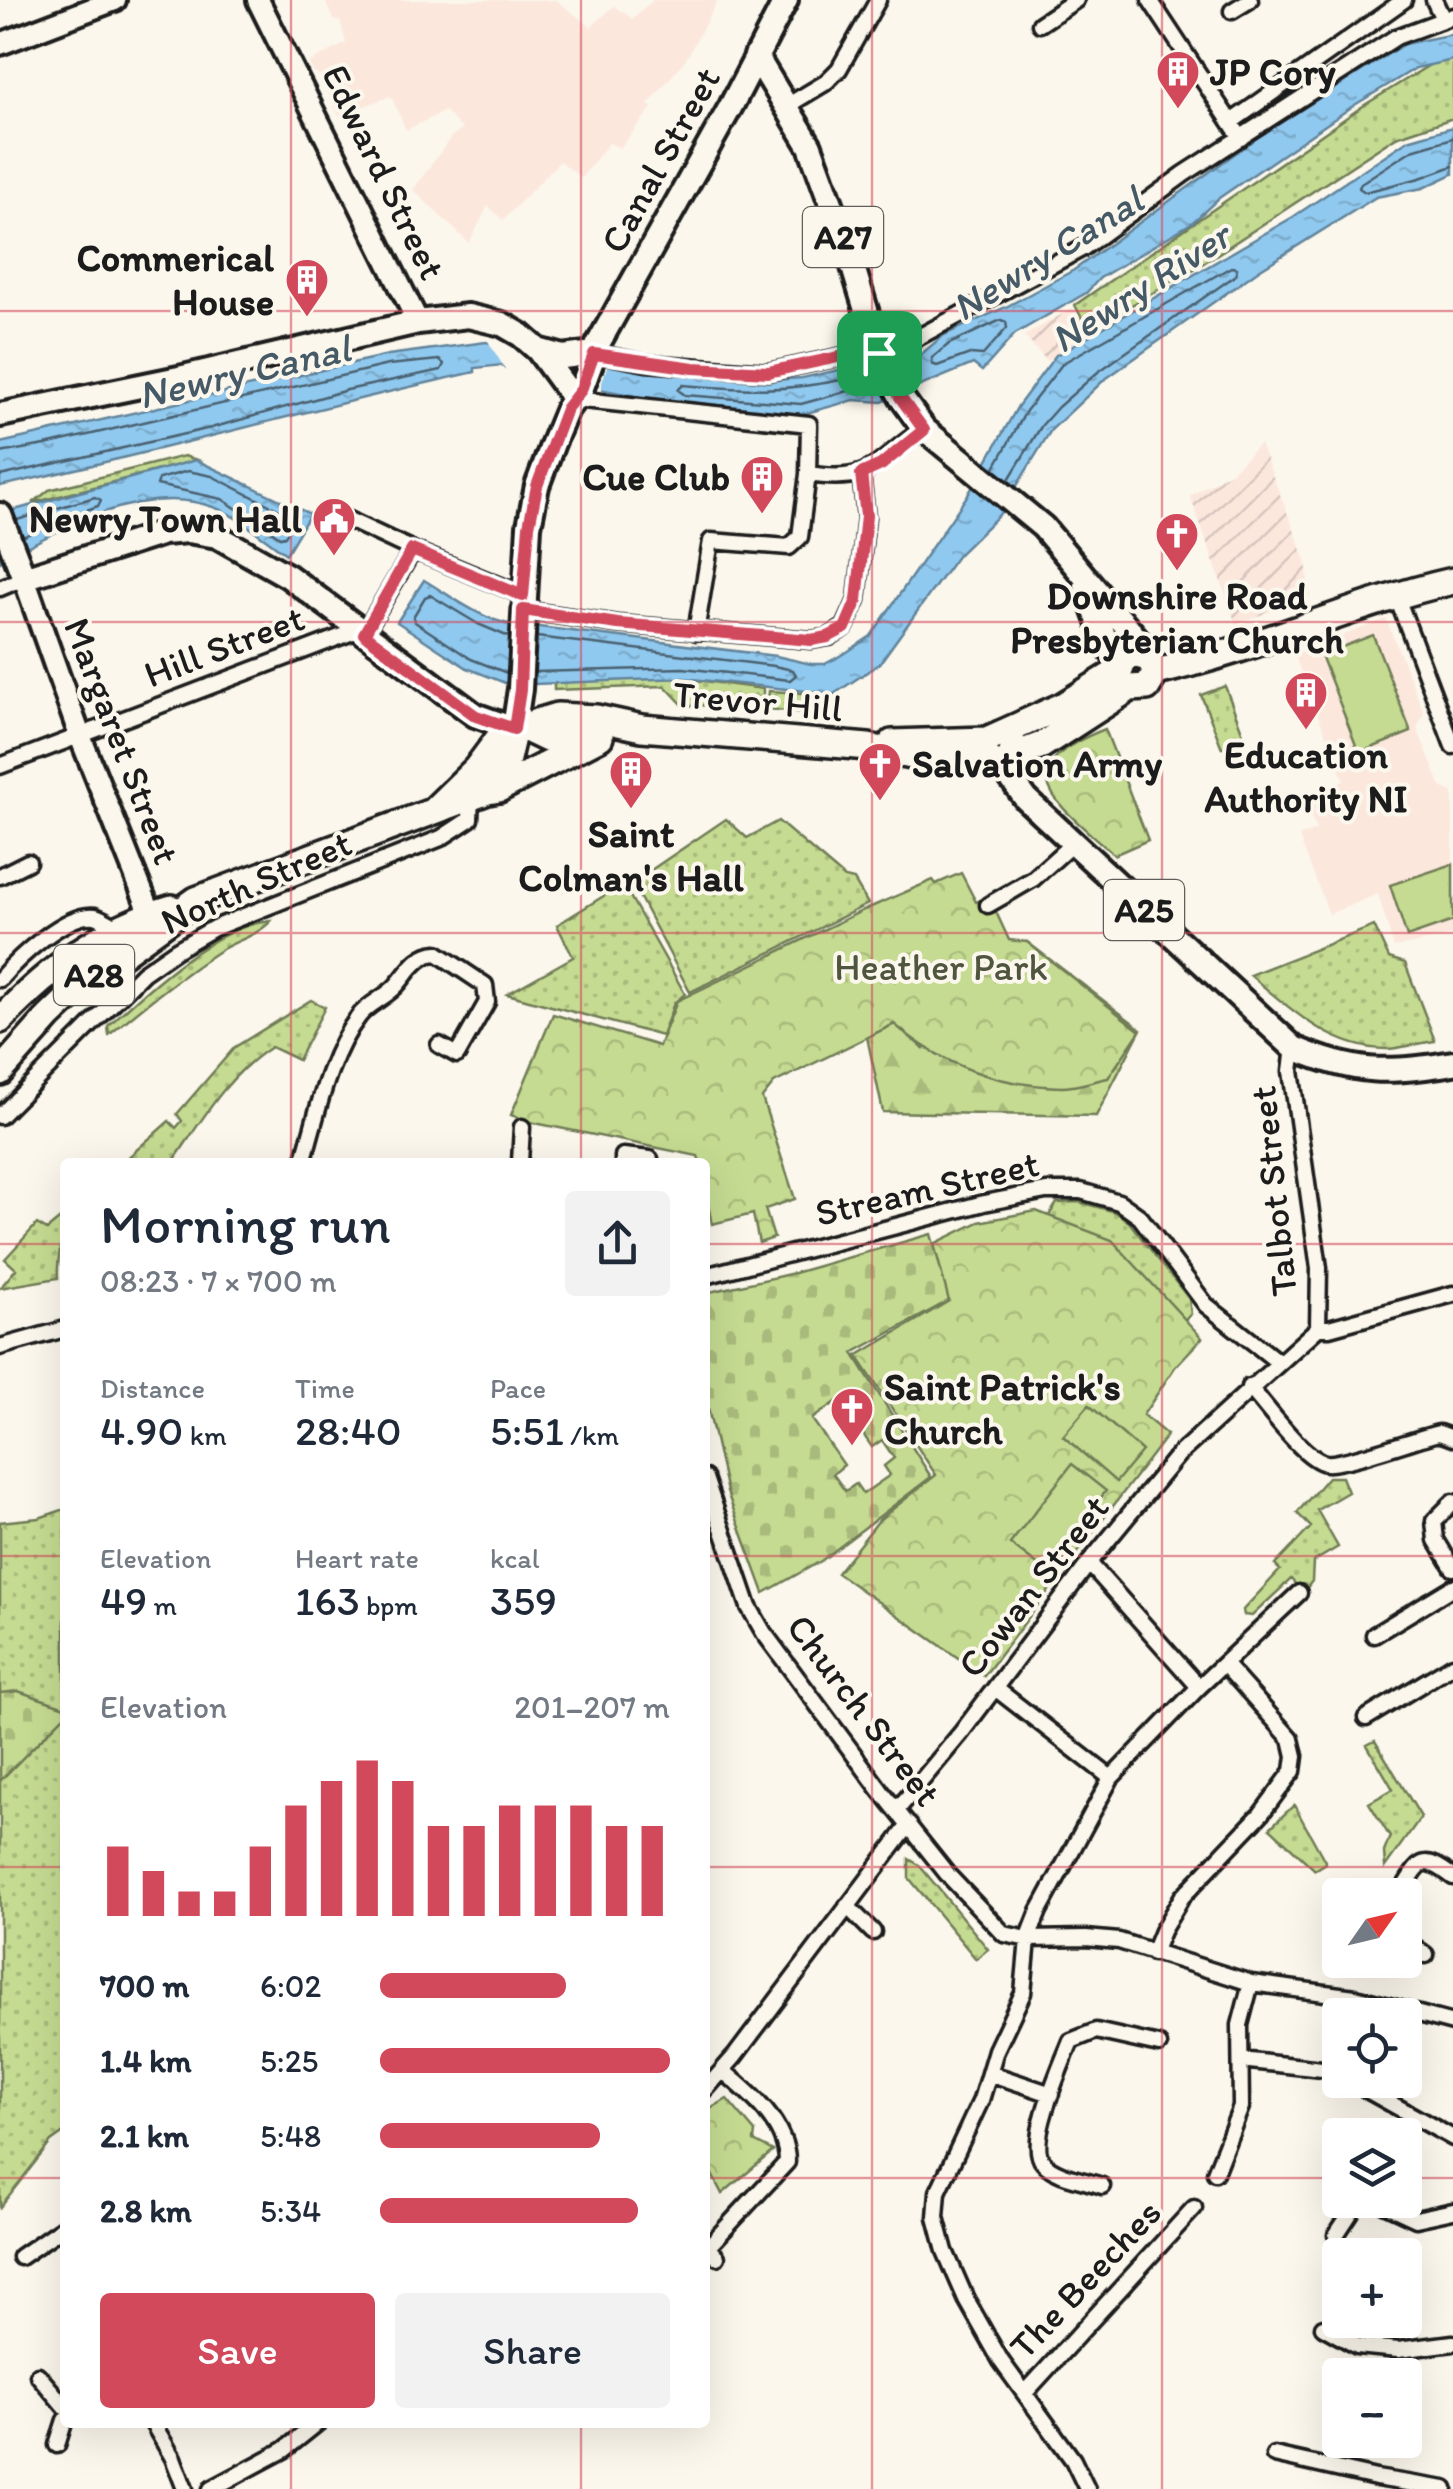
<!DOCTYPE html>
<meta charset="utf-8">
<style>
:root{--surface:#fff;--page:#f2f2f3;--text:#1f2937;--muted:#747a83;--accent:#d1495b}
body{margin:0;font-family:Itim,sans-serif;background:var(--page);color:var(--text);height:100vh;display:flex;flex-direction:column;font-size:38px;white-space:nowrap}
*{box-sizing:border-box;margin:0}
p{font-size:32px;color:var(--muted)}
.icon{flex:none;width:55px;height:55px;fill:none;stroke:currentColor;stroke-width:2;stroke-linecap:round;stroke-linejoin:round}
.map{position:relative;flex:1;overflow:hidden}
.side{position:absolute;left:60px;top:1158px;width:650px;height:1270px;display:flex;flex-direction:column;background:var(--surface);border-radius:10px;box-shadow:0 10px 40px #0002}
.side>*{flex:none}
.needle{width:65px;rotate:56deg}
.tools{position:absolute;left:1322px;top:1878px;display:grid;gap:20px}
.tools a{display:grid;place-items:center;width:100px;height:100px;border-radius:10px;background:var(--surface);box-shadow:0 10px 40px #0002;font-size:50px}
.pin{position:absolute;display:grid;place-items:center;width:85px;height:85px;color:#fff;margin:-42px;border-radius:20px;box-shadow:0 5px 15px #0006}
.round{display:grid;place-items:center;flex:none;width:105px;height:105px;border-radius:10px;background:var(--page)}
.summary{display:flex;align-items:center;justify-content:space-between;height:170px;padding:0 40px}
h1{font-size:55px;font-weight:600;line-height:75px}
.metrics{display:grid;grid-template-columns:repeat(3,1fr);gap:15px;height:170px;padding:10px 40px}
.metrics div{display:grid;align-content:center}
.metrics b{font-size:42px;font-weight:600}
.metrics small{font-size:28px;font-weight:400}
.metrics p{font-size:28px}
.chart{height:280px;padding:20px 40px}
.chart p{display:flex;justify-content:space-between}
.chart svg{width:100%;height:180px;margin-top:10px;stroke:var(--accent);stroke-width:6}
.cta{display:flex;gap:20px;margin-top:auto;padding:20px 40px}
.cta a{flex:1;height:115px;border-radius:10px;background:var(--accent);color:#fff;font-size:40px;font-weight:600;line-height:115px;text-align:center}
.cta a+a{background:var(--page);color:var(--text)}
ul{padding:0 40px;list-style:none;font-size:32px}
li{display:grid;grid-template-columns:160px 120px 1fr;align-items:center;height:75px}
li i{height:25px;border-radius:12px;background:var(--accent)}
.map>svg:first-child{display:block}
</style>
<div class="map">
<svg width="1453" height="2489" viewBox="0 0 1453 2489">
<defs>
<pattern id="industrial-furrows" width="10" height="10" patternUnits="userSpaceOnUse" patternTransform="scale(2.5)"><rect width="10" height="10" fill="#fce7dd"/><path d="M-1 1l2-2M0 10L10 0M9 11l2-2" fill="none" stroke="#d7c6bd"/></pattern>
<pattern id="grass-dots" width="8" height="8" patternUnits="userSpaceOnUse" patternTransform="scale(2.5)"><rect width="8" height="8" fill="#c5db91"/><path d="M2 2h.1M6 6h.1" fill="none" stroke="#a9bb7c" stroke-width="1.8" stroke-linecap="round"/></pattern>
<pattern id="forest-firs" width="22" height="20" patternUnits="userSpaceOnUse" patternTransform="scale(2.5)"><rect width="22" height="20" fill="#c5db91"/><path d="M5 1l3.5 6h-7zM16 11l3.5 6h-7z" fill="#a9bb7c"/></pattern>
<pattern id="cemetery-stones" width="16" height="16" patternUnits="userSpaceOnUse" patternTransform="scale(2.5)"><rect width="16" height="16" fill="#c5db91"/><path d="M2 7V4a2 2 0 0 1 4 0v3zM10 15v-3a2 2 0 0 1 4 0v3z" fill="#a9bb7c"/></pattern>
<pattern id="park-crowns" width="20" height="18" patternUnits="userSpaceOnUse" patternTransform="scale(2.5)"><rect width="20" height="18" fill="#c5db91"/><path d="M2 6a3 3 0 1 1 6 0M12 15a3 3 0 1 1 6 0" fill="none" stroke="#a9bb7c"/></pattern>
<pattern id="water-ripples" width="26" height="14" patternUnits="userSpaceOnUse" patternTransform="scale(2.5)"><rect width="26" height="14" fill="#90c9ef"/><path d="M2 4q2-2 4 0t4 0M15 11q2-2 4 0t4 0" fill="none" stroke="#7caccc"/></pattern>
</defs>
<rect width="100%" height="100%" fill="#fbf7ec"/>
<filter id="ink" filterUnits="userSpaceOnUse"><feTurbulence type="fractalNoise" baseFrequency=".01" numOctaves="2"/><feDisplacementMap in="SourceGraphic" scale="20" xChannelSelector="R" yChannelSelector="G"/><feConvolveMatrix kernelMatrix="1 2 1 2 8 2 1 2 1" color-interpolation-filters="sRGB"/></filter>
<g filter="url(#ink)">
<path fill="#fce7dd" d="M324,0H556L591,27L614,6L633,19L653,0H718L686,59L648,105L652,108L620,148L609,143L581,178L560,161L503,220L488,206L469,243L413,190L452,136L462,129L445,111L406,130L391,96L339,116L321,76L314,73L309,63L346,43L340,20L335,21Z
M1386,619L1424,713L1417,728L1441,787L1453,792V935L1394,948L1378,894L1329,914L1299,837L1316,830L1303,796L1344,781L1294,654Z"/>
<path fill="url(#industrial-furrows)" d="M1073,308L1089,332L1047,361L1024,336Z
M1260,444L1306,560L1310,597L1236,624L1190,496L1232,471Z"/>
<path fill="url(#grass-dots)" stroke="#707c56" stroke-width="2.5" d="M1453,58V118L1396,137L1196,268L1088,330L1075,305L1363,106L1436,61Z
M184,456L197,460L33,503L49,490Z
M682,678L763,689V697H760L759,704L684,706L665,686L554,690V681Z
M1225,686L1245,739L1222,748L1201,695Z
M769,691L836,695L835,716L767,709Z
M726,819L747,838L778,821L845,878L854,880L868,904L690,992L632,883Z
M623,884L685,994L674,1003L662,1036L507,994L573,957L557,925Z
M271,921C257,936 234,941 216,953C178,978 144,1006 109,1035L108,1026C146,990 217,924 271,921Z
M1374,926L1389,958L1405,963L1435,1041C1420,1043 1403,1048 1388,1049C1333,1050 1289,1008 1250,975Z
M311,1000L325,1007L298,1060L271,1047C227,1075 202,1120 173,1162H123L169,1121L176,1128L182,1121L177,1114L235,1047Z
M1079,1202L1116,1212L1129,1222L1189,1299L1191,1314L1132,1374L1043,1225L1057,1203Z
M65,1215C65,1237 56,1255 58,1278L0,1288L16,1269L5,1259L37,1224L47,1230Z
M1328,1477H1342L1348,1492L1317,1510L1338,1547L1313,1562L1312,1581L1303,1593L1291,1579L1252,1616L1244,1615L1243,1610L1280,1570L1275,1565L1311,1527L1297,1513Z
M65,1509V2132L51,2142L0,2207V1522L39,1518Z
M1375,1741L1421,1817L1385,1867L1384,1852L1390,1837L1369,1803L1393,1789L1367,1745Z
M1294,1805L1326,1863L1315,1870L1270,1828Z
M909,1859L919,1865L988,1949L976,1959L909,1878Z"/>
<path fill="url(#forest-firs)" stroke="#707c56" stroke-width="2.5" d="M1027,942L1141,1029L1096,1116L883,1112L867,1037L895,1024L924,1049Z"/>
<path fill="url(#cemetery-stones)" stroke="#707c56" stroke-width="2.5" fill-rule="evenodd" d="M931,1234L950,1300L853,1353L931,1477L821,1561L764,1593L727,1492L705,1395V1293L794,1273ZM839,1400L872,1447L882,1440L894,1458L884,1466L890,1475L863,1494L856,1484L845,1491L833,1474L844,1465L812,1419Z
M18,1691L65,1707V1715L0,1781V1693Z"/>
<path fill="url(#park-crowns)" stroke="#707c56" stroke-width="2.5" d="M1105,729L1148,840L1114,855C1060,805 1000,770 1105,729Z
M961,873L976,902L985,898L992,913L996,912L1009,940L1027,942L1140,1031L1108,1078C1093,1081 1076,1087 1061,1087C996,1085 944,1066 894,1024L774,1083L762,1098L795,1199L765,1209L774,1238L759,1243L753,1214L712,1224L705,1190V1162H700L698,1156L530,1122L511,1115L553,1014L659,1046L677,1001L864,910L933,880L936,884Z
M1036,1211L1112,1240L1202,1338L1175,1367L1143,1415L1167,1435L984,1676L837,1573L880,1519L936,1475L857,1356L949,1301L934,1244L979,1222Z
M727,2099L755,2132L754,2141L773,2151L722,2194L705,2161V2112Z"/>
<path fill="#c5db91" stroke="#707c56" stroke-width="2.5" d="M1373,635L1411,732L1359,753L1321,655Z
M1453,864V921L1407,937L1390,885Z
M1089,1405L1142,1451L1116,1482L1063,1436Z
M1072,1464L1106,1491L1044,1570L1010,1544Z"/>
<path fill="url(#water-ripples)" stroke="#62849b" stroke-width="2.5" d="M1453,34V60L1416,68L1353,106L1219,198L1193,222L1100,278L1086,293L1015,334L982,371L973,364L882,402L854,400L803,414L683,405L510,372L502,365L475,368V372C316,407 159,452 0,486V443L388,355L486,342L665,373L760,381L802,378L848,368L874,381L913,361L944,335L1006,307L1074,270L1255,139L1404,44Z
M1453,127V174L1423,188L1376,197L1259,270L1104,380L1051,430L999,515L958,555L879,664L834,694L682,678L510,685L467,668L397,622L424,580C464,604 490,628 539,627L776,656L811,664H825L847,652L871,636L969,493L1018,406L1056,355L1293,217L1408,140Z
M196,460L310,514L286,554C263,538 239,516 213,507C145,482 59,528 0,562V514Z"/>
<path fill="#fbf7ec" d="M498,339L581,354L608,363L602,383V396L510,377L488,341Z"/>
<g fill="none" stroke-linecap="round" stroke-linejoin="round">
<path stroke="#4a6170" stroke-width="2.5" d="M1453,138L1412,150L1361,183L1359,188L1365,192L1420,178L1453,166
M1001,320L1006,322L1007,328L983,355L970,354L937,366L932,364V358L949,344Z
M846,379L854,383L852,390L801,404L685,395L678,390L683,385C744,390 785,392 846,379Z
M0,453L45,445L388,365L439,360L444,364L441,370L347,390L211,428L0,476
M994,469L1026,411L1063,363L1231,267L1237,268L1236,275L1098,372L1058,407L1042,425L1008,481
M188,471L212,476L291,516L293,522L285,536L280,537L222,499L157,485L159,479Z
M17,520L95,497L101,500L98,506L49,523L23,537
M535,672L683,668L790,680L796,675L793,670L774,666L537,637
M507,673L471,659L415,622L413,617L425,597L430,595L478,624L509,637"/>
<defs>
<path id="street" d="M1150,0L1241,138
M1434,0L1443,19
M1232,11L1250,0
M1040,24L1076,0
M785,107L825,83L839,69L878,0
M1231,122L1404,0
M594,353L646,363L768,372L862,352H891L1083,248L1184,174L1396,37L1453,16
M574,399L809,424L808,474L800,537L789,547L711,541L696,632
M808,474C877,485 876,458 924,429
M336,514L413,550
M0,588L24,578
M1396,595L1453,746
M523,610L618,624L811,640L829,637L845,627L857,600L866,517L861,474
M364,634L413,550L523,595
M0,766L358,630
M0,876L28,862
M988,905L1033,879L1072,844
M0,979C17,959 66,912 95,916C102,918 111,924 117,927
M1294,1048L1291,1071L1319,1268L1318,1328
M0,1116L143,973L176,950L214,928L441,838L470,819L471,796
M303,1162C317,1115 328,1056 359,1016C369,1003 385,998 396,986C408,973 417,954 437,953L485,985L487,1002L457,1055L439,1045
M520,1162L522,1127
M623,1162V1156L650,1159
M705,1276L984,1203L1046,1191H1081L1119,1202L1140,1217L1206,1305L1278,1362
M1318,1328H1329L1453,1294
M0,1347L65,1329
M1249,1387C1266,1405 1303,1459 1326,1463C1341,1466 1417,1438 1439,1433L1453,1438
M705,1478L749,1607L764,1633L881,1791L948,1875L1004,1934L1028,1939L1086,1938L1119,1941L1251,1983L1355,1997L1453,2023
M1453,1502L1434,1521L1436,1540L1453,1568
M1089,1563L1199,1687
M1374,1635L1453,1587
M995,1688L1111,1778
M1366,1718L1453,1665
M897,1810L961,1733L1089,1563L1178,1455L1318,1328
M1399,1895C1420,1864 1419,1851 1453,1877
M847,1906L873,1932
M1405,1940L1426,1955
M1153,1953L1162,1931L1182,1897L1261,1814L1293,1771L1295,1756L1291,1739L1225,1665
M1241,2060L1340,2071
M989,2073L1051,2094
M1365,2089L1453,2138
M705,2090L735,2056L909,1825
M1399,2135L1411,2116
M1215,2173L1241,2107L1240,2025L1251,1983
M1102,2186C1085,2180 1054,2176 1043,2162C1026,2143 1062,2064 1071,2041L1096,2031L1159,2045
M1375,2200L1416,2219L1453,2211
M1336,2235L1359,2200
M20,2257L65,2226
M717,2257L708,2247L787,2162C787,2124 750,2093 723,2071
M1323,2327L1357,2346L1398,2350L1453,2343
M38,2375L65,2407
M1025,2393L1194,2208
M152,2422L173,2458L185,2489
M57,2445L65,2420
M1274,2455L1376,2478L1445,2489
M211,2489L284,2450L319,2422
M1087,2489L1073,2460L1001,2361L966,2299L945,2251L936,2217L938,2192L981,2100L996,2050L1023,1993L1028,1939L1039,1911L1111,1778L1199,1687L1299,1593"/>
<path id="secondary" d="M258,0L418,322
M0,44L115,0
M24,578L80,736L156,927"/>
<path id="primary" d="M756,56L810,146L847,247L879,353L901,397L924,429L1043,527L1137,639L1144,655
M538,350L563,357L594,353
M0,415L179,378L418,322L468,316L502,324L521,335L538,350L574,399
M0,515L24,578L163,533L188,531L217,536L288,576L475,715L514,729L520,689L529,526L537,486L553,443L567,409L581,390L598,344L731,106L786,0
M1086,586L1108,647L1121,665
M1006,763L1011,778L1026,799L1294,1048C1355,1074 1389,1074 1453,1063"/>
<path id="highway" d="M1156,672C1257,650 1351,604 1453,581
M522,727L547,739L593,737
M892,743L987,740L1062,706L1120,670L1124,660L1133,654L1149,658L1156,672
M1013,756L1042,745L1130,688L1147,687L1156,672
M488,791L499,789L600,737
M435,809L476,769L499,738L514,729L557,716L596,718L642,728L868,747L931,760L987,759L1001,765L1010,760L1014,746L1010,738L1000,734
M0,1020C50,968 103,928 172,908
M0,1072L49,1017L93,975L196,900L485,792L505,767L514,729"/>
</defs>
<use href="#street" stroke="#1c1c1c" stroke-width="21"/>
<use href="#secondary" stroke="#1c1c1c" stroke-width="28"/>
<use href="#primary" stroke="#1c1c1c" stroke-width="30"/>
<use href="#highway" stroke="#1c1c1c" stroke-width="32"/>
<use href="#street" stroke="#fbf7ec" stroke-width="14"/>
<use href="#secondary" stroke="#fbf7ec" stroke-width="20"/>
<use href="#primary" stroke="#fbf7ec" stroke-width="22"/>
<use href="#highway" stroke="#fbf7ec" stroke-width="25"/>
</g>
</g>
<g fill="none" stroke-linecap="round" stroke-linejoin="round" filter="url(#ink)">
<defs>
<path id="route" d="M862,352L879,353L900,397L924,430L881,465L861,474L866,516L857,600L845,628L828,637L811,640L618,624L523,610L520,690L514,729L476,716L364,634L412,550L523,596L529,526L537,486L566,409L581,390L594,354L694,368L768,372Z"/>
</defs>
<use href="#route" stroke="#fff" stroke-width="20"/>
<use href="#route" stroke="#d1495b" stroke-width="12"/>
</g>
<path fill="none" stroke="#d1495b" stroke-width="2.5" stroke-opacity="0.55" d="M291,0V1162M581,0V1162M872,0V2489M1162,0V2489M0,311H1453M0,622H1453M0,933H1453M0,1244H65M705,1244H1453M0,1556H65M705,1556H1453M0,1867H65M705,1867H1453M0,2178H65M705,2178H1340M1405,2178H1453M291,2422V2489M581,2422V2489"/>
<defs>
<symbol id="building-pin" viewBox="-11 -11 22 30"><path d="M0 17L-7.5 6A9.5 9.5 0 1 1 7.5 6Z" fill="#d1495b" stroke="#fbf7ec"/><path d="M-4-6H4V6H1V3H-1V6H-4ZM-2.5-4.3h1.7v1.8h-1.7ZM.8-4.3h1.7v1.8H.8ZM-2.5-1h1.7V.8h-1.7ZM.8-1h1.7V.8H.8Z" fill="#fff"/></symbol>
<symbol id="civic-pin" viewBox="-11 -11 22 30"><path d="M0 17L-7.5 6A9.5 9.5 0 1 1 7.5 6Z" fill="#d1495b" stroke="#fbf7ec"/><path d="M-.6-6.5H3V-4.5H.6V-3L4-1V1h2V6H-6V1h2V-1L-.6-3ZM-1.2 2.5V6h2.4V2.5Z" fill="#fff"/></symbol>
<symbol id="church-pin" viewBox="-11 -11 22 30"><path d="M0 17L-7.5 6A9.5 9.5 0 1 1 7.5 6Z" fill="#d1495b" stroke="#fbf7ec"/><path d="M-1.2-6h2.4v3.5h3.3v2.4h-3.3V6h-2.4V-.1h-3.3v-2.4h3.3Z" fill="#fff"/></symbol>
</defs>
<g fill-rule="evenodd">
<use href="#building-pin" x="1153" y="47" width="50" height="68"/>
<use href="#building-pin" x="282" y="255" width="50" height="68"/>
<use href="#building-pin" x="737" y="452" width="50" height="68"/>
<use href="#civic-pin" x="309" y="494" width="50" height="68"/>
<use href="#church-pin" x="1152" y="509" width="50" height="68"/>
<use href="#building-pin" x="1281" y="668" width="50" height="68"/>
<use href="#church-pin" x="855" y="739" width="50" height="68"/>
<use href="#building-pin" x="606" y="747" width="50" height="68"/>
<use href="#church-pin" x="827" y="1384" width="50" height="68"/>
</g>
<g text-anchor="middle" stroke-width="8" stroke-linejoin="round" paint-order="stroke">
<g fill="#fbf7ec" stroke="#5f5e5a" stroke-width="2.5">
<rect x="803" y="207" width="80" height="60" rx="8"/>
<rect x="1104" y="880" width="80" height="60" rx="8"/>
<rect x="54" y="945" width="80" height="60" rx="8"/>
</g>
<g font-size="35" font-weight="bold" fill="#1c1c1c">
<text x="843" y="249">A27</text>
<text x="1144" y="922">A25</text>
<text x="94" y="987">A28</text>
</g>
<g font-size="38" font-weight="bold" fill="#1c1c1c" stroke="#fbf7ec" text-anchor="start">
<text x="1210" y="85">JP Cory</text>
<text x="274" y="271" text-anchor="end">Commerical<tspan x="274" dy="44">House</tspan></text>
<text x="730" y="490" text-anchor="end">Cue Club</text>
<text x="302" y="532" text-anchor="end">Newry Town Hall</text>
<text x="1177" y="609" text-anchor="middle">Downshire Road<tspan x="1177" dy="44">Presbyterian Church</tspan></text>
<text x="1306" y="768" text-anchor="middle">Education<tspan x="1306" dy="44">Authority NI</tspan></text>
<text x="912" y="777">Salvation Army</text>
<text x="631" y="847" text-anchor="middle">Saint<tspan x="631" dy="44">Colman's Hall</tspan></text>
<text x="884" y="1400">Saint Patrick's<tspan x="884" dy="44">Church</tspan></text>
</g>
<g font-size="38" fill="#1c1c1c" stroke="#fbf7ec">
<text transform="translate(660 160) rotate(-61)" y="13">Canal Street</text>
<text transform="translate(384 172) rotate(64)" y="13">Edward Street</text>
<text transform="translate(224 646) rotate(-21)" y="13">Hill Street</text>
<text transform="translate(758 701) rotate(5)" y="13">Trevor Hill</text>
<text transform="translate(122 741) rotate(69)" y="13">Margaret Street</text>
<text transform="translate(256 882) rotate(-24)" y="13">North Street</text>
<text transform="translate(927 1188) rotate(-13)" y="13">Stream Street</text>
<text transform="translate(1273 1191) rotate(-96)" y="13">Talbot Street</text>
<text transform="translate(1033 1586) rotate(-52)" y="13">Cowan Street</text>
<text transform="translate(864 1710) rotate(53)" y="13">Church Street</text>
<text transform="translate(1085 2279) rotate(-47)" y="13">The Beeches</text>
</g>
<g font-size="38" fill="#4f553f" stroke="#fbf7ec">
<text x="941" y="980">Heather Park</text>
</g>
<g font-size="40" font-style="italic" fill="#455966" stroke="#fbf7ec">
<text transform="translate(1047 253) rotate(-32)" y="14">Newry Canal</text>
<text transform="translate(1140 287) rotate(-33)" y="14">Newry River</text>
<text transform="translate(244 371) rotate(-13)" y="14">Newry Canal</text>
</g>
</g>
</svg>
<div class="tools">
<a><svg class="needle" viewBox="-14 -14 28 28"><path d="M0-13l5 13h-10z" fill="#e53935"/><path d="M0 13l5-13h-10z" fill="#747a83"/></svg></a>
<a><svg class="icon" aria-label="locate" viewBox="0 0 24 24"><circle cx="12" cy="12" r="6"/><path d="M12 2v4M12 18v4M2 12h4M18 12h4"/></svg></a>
<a><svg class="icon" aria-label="layers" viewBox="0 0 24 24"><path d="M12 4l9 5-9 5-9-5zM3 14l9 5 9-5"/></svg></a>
<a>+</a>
<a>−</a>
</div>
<div class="pin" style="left:879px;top:353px;background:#1e9e55"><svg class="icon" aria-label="arrive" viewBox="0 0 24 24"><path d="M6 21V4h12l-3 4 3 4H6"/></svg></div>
<section class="side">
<div class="summary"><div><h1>Morning run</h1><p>08:23 · 7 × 700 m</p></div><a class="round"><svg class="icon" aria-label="share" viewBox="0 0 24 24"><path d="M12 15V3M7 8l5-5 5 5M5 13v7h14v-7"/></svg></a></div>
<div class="metrics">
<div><p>Distance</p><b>4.90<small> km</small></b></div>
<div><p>Time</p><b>28:40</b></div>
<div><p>Pace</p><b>5:51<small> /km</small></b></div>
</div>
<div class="metrics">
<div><p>Elevation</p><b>49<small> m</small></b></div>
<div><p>Heart rate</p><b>163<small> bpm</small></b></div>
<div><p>kcal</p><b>359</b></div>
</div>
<div class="chart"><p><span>Elevation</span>201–207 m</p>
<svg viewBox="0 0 160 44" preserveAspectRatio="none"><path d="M5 44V27M15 44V33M25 44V38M35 44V38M45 44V27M55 44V17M65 44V11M75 44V6M85 44V11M95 44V22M105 44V22M115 44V17M125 44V17M135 44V17M145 44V22M155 44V22"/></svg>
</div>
<ul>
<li><b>700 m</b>6:02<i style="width:64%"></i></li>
<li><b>1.4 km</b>5:25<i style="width:100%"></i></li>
<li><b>2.1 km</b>5:48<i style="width:76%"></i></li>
<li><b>2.8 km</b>5:34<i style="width:89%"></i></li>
</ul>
<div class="cta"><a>Save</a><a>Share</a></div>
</section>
</div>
